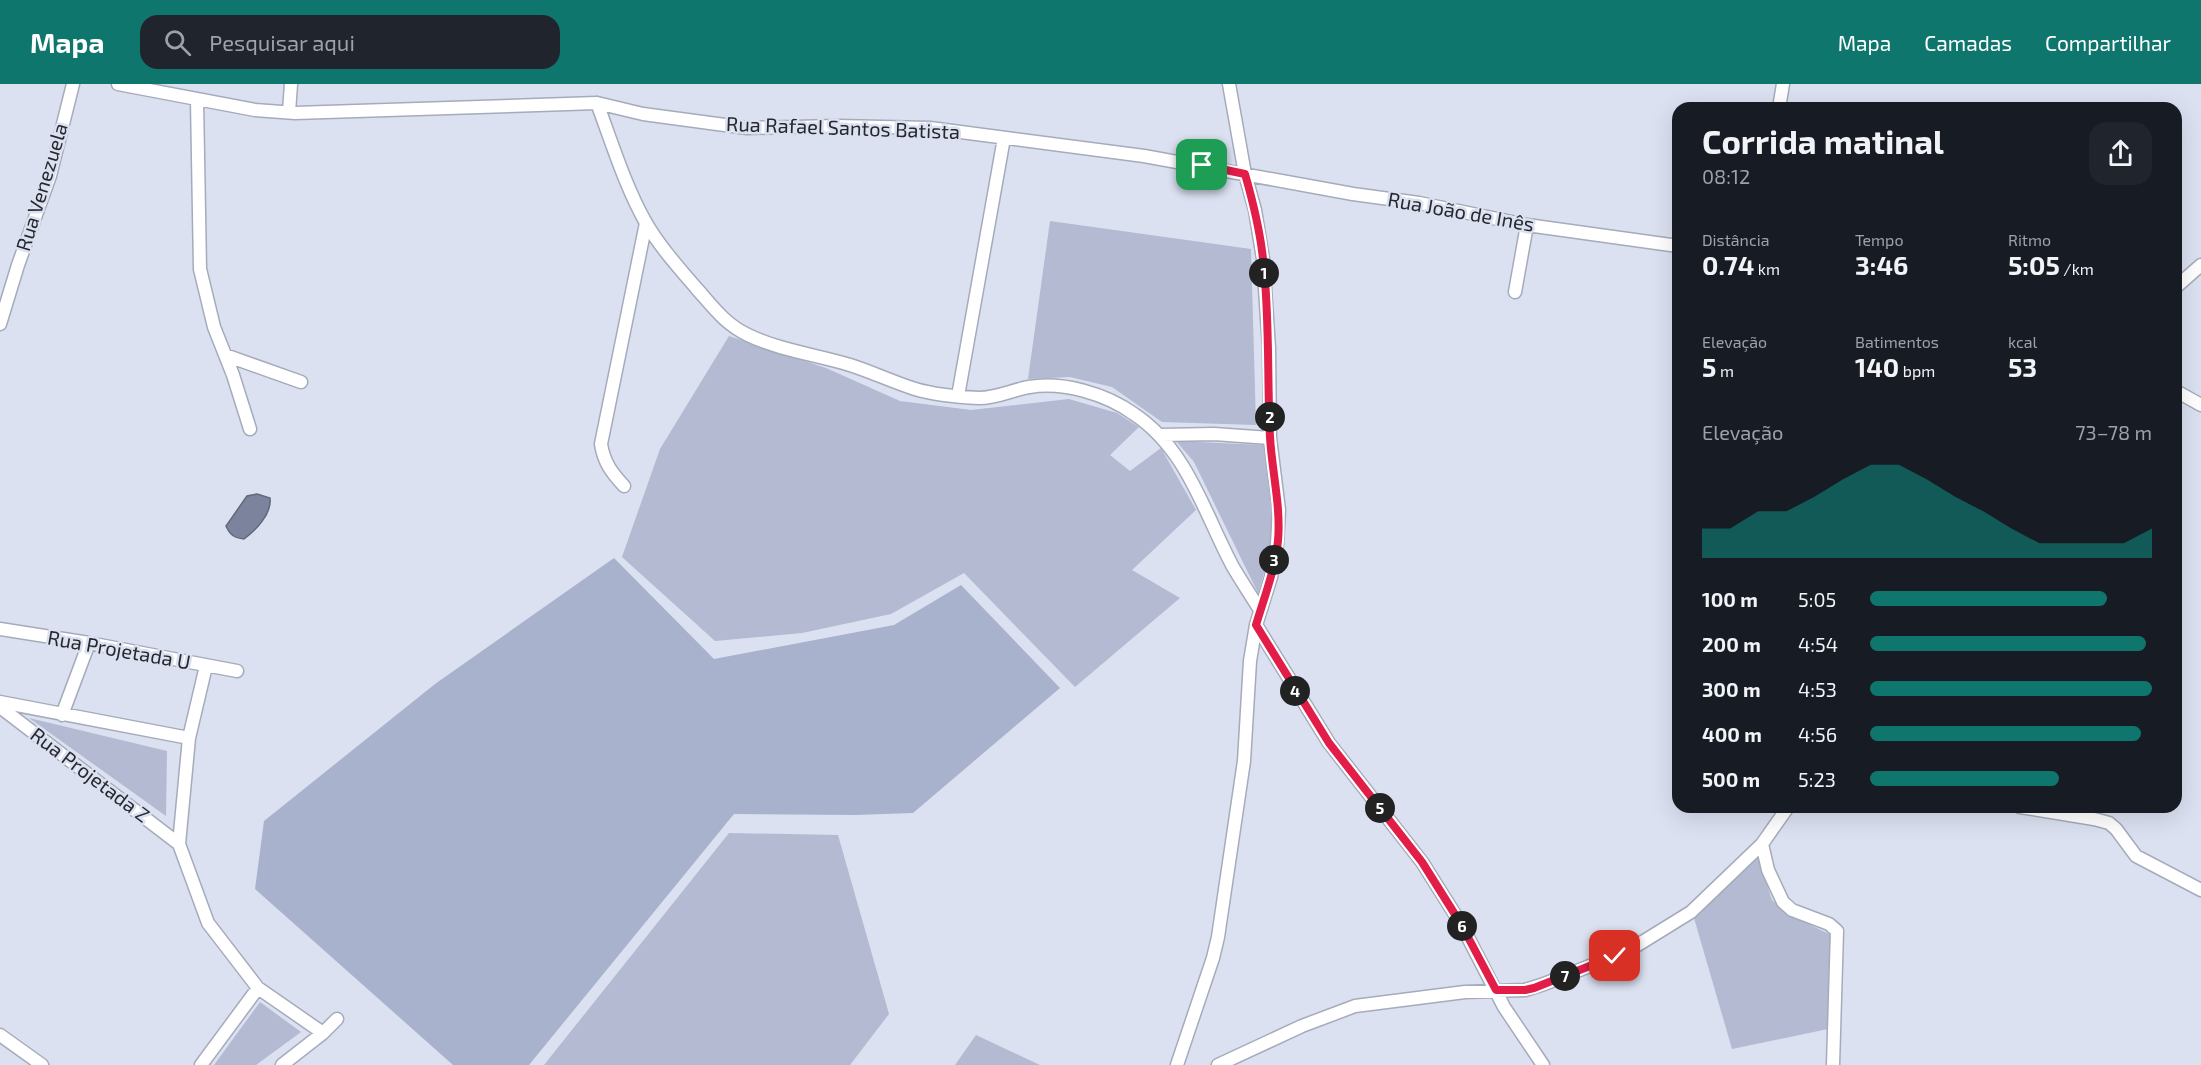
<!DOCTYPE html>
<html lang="pt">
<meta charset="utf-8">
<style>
:root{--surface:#171b24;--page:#20242c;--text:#f1f3f6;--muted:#9ea1a6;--accent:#0f766e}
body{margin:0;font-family:"Exo 2",sans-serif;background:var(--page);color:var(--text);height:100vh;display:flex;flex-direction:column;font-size:22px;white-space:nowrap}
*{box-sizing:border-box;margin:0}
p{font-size:20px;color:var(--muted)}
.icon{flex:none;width:33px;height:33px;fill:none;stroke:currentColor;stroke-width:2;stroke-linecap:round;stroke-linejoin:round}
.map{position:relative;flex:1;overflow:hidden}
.drawer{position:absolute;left:1672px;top:18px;width:510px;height:711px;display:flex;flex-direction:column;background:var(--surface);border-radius:18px;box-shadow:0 6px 24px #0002}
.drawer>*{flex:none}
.pin{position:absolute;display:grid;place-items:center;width:51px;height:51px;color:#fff;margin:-26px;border-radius:12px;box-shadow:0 3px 9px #0006}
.km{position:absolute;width:30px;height:30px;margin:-15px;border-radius:50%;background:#222;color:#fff;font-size:16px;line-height:30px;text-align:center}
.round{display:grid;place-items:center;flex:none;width:63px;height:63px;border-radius:18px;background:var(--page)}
.overview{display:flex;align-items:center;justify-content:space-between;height:102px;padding:0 30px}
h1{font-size:33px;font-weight:700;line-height:45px}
.metrics{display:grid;grid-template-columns:repeat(3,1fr);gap:9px;height:102px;padding:6px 30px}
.metrics div{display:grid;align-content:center}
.metrics b{font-size:26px;font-weight:700}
.metrics small{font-size:16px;font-weight:400}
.metrics p{font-size:16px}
.chart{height:168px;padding:12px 30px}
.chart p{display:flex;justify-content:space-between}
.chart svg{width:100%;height:108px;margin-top:6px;fill:var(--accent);opacity:.7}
ul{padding:0 30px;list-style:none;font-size:20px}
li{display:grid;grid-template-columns:96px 72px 1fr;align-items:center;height:45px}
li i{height:15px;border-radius:8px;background:var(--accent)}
header{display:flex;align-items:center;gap:36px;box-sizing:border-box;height:84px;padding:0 30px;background:var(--accent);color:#fff}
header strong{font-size:28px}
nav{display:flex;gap:33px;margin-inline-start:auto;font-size:21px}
.search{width:420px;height:54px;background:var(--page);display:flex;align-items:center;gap:15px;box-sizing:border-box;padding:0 21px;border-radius:18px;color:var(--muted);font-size:22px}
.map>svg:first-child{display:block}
</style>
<header>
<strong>Mapa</strong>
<div class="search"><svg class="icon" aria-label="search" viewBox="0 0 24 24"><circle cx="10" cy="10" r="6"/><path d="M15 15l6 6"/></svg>Pesquisar aqui</div>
<nav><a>Mapa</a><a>Camadas</a><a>Compartilhar</a></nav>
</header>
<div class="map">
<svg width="2201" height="981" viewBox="0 0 2201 981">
<rect width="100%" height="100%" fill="#dbe1f1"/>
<path fill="#b3bad1" d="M1050,137L1251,165L1256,341L1162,338L1112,303L1070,293L1028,295Z
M729,252L826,284L900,317L971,326L1069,315L1117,329L1139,343L1110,371L1130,387L1161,364L1196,426L1132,486L1180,514L1075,603L964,489L891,530L802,549L715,557L622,473L660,365Z
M1176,357L1264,361L1273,440L1266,482L1258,509L1194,378Z
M29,634L167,667L166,732Z
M729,749L838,751L889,930L850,981H544Z
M1758,773L1772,816L1786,829L1831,851L1828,945L1732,965L1694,834Z
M260,918L301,948L256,981H214Z
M976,951L1040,981H955Z"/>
<path fill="#a9b2cd" d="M614,474L714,575L894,541L961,501L1060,604L913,729L855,731L734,730L529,981H453L255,805L264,737L435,600Z"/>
<path fill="#7b839d" stroke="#62687c" stroke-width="1.5" d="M257,410L270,414C272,430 256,446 244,455C234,454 230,451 226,442L247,412Z"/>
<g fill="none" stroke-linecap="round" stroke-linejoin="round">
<defs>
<path id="minor" d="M118,0L255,26L295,29L597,19L643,30L747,44L837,42L930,44L1144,72L1353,110L1419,119L1527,141L1678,162
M197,16L200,185L214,243L233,291L250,345
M597,19C612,59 625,102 646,139C660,163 679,184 697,205C713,223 725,240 748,251C779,266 817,271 850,281C872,288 893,298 915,305C935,311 958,313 979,314C997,314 1012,306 1029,303C1063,297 1106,310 1134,330C1188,366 1204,429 1233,483C1242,498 1251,512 1260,526
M1779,24L1783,0
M289,28L291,0
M2176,203L2201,181
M1515,208L1527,141
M0,240L18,181L50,92L73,0
M225,271L301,298
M2176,307L2201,321
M958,312L1004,54
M1161,351L1214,350L1270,354
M624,402C612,389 604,379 601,360L646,139
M1256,541L1329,659L1422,778L1461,840L1504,923L1543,981
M0,545L89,559L237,587
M206,582L189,654L179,760L208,839L258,904L323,949
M0,618L189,654
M0,623L179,760
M62,631L89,559
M2020,723L2094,735L2109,739L2116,745L2136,772L2201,806
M1762,760L1768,786L1783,818L1792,826L1829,840L1837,847L1833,981
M0,951L42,981
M201,981L258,904
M282,981L323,949L337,935
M1177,981L1213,874L1218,853L1244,677L1250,577L1256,541L1271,493L1277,460L1279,426L1270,354L1269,264L1263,175L1255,126L1245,90L1229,0
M1218,981L1302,942L1355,922L1465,908L1525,906L1544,900L1615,872L1636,862L1691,828L1762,760L1788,723"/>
</defs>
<use href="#minor" stroke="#a6abbb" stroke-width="15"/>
<use href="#minor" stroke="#fff" stroke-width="12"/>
</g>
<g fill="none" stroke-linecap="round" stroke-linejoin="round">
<defs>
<path id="route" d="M1202,81L1245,90C1253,118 1260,146 1263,175C1270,234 1267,294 1270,353C1272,388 1281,422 1278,457C1275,486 1264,514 1256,541L1329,659L1422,778L1461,840L1496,906H1525L1534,904L1615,872"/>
</defs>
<use href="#route" stroke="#fff" stroke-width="12"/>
<use href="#route" stroke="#e11d48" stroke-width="8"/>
</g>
<g text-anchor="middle" stroke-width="5" stroke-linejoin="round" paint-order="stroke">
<g font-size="20" fill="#26282e" stroke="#dbe1f1">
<text transform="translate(843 44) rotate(2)" y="7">Rua Rafael Santos Batista</text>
<text transform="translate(42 103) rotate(-73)" y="7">Rua Venezuela</text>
<text transform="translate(1461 128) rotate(10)" y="7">Rua João de Inês</text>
<text transform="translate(119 566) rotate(10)" y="7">Rua Projetada U</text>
<text transform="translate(90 691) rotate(37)" y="7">Rua Projetada Z</text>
</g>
</g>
</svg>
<div class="pin" style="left:1202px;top:81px;background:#1e9e55"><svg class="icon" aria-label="arrive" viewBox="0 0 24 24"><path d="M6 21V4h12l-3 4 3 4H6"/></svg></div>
<div class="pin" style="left:1615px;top:872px;background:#d93025"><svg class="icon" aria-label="check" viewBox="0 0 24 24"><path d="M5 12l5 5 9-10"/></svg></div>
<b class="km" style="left:1264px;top:189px">1</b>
<b class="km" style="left:1270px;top:333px">2</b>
<b class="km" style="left:1274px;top:476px">3</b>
<b class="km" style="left:1295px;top:607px">4</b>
<b class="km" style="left:1380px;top:724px">5</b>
<b class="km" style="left:1462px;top:842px">6</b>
<b class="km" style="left:1565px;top:892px">7</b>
<section class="drawer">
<div class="overview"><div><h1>Corrida matinal</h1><p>08:12</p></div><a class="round"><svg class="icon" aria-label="share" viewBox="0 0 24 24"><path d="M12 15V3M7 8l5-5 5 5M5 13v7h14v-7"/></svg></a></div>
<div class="metrics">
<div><p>Distância</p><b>0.74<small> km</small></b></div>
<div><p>Tempo</p><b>3:46</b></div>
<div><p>Ritmo</p><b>5:05<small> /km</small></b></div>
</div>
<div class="metrics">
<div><p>Elevação</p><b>5<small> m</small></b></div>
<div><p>Batimentos</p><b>140<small> bpm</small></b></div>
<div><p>kcal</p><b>53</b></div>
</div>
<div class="chart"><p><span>Elevação</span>73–78 m</p>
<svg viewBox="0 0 160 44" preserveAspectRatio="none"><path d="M0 44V32L10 32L20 25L30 25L40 19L50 12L60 6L70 6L80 12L90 19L100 25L110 32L120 38L130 38L140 38L150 38L160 32V44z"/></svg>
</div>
<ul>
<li><b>100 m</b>5:05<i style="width:84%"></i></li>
<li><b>200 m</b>4:54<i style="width:98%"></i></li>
<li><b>300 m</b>4:53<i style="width:100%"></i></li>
<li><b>400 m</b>4:56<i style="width:96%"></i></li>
<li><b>500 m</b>5:23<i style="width:67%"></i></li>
</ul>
</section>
</div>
